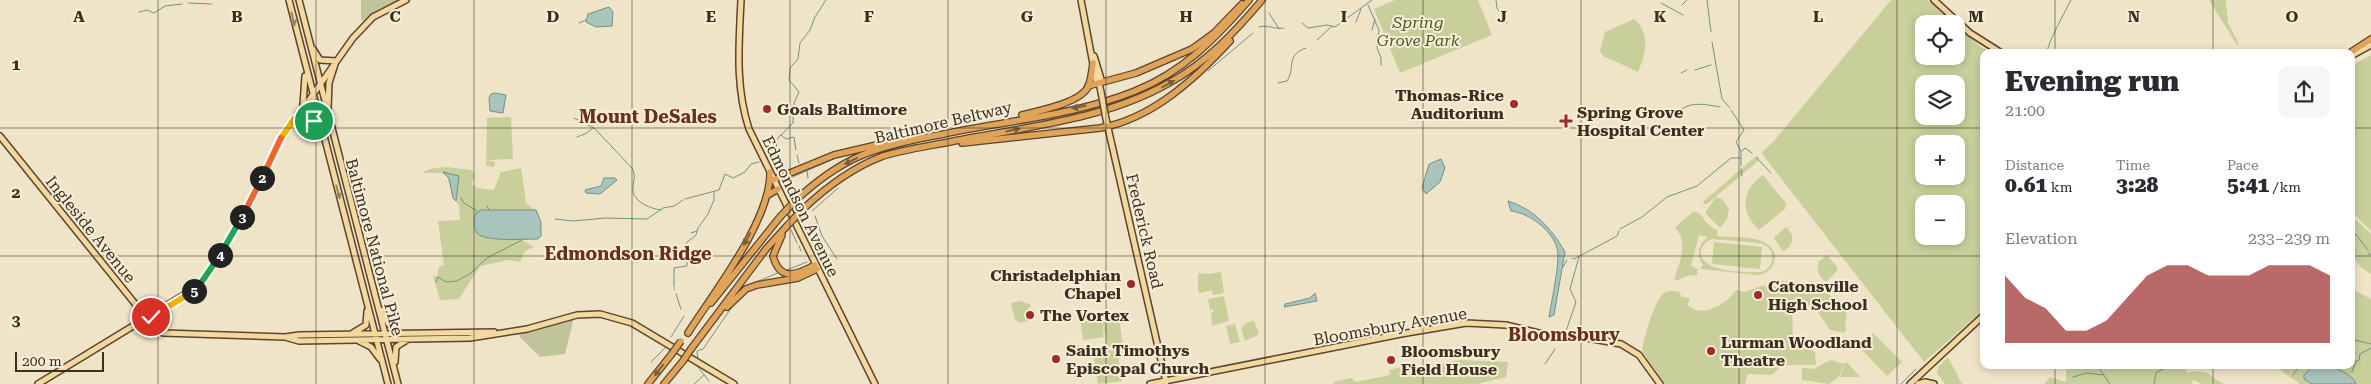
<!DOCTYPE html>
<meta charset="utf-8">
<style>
:root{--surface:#fff;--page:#f7f7f7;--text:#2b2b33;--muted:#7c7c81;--accent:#9e2a2b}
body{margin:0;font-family:"Roboto Serif",serif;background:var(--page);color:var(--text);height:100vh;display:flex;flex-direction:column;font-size:19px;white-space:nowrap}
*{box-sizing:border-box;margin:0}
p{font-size:16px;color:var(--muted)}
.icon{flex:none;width:28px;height:28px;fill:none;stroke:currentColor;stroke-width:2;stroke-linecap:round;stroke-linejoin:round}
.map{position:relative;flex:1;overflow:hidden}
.details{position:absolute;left:1980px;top:49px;width:375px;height:320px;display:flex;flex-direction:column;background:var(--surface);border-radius:10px;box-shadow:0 2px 8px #0003}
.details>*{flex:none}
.tools{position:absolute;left:1915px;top:15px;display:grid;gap:10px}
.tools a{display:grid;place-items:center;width:50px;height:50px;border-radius:10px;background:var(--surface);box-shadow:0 2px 8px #0003;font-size:25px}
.scale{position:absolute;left:15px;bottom:12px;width:89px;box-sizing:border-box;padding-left:5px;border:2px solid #3d2e20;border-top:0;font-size:14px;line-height:18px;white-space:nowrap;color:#3d2e20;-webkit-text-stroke:4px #f7eed8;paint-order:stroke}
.pin{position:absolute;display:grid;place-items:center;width:42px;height:42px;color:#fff;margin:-21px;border:2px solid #fff;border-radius:50%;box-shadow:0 1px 5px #0007}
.km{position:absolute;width:25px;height:25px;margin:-12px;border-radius:50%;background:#222;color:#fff;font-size:14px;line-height:25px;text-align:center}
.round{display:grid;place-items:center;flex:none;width:52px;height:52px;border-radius:10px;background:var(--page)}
.head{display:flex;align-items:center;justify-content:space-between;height:85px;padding:0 25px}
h1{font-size:28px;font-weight:800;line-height:38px}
.figures{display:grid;grid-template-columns:repeat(3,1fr);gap:8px;height:85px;padding:5px 25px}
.figures div{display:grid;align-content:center}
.figures b{font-size:21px;font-weight:800}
.figures small{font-size:14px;font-weight:400}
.figures p{font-size:14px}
.chart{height:140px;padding:10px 25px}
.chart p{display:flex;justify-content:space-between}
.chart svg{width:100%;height:90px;margin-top:5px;fill:var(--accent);opacity:.7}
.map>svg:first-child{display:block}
</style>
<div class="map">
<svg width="2371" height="384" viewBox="0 0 2371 384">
<rect width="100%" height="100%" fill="#f0e4c8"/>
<path fill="#c9cf9b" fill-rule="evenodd" d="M1395,0H1478L1492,35L1400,73L1374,9Z
M1891,0H1928L1954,24H1924V56H1956V25L1981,47L1991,52H1984V309L1924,362L1762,154L1763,151L1773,142ZM1924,84H1956V116H1924ZM1924,144H1956V176H1924ZM1924,204H1956V236H1924Z
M2209,0H2226L2228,23L2239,44L2237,45Z
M1634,19C1651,34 1646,53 1638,72L1603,56L1600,51L1605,32Z
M2371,55V231L2351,211V66Z
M511,117L513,159L488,160L495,162L494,167L486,166L487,118Z
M1755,157H1759L1758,161L1707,204H1703L1704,201Z
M446,167L472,170L475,176L471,184L478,188L494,190L501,172L521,168L526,203L538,212L542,234L540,238L520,239L534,247L525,251L520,262L509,260L480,266L459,299L440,300L433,276H437L439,267L444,265L438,221L460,220L459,205L453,198L447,176L441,173H422L429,169Z
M1763,175L1786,203L1785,209L1759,230C1740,212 1741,190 1763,175Z
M1716,197L1722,199L1729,209L1727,219L1720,228L1705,213Z
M1694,211C1706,215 1702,223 1717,230V236C1735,238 1768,234 1775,254C1776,266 1769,274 1757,275L1701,269V266H1704C1695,256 1698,245 1708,237L1699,235L1691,266L1698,269L1697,275L1686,276L1677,281L1674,279C1680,261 1689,244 1675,227ZM1712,239L1759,243L1767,246L1771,251C1774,261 1771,269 1761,272C1746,273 1697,272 1701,250C1703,244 1707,241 1712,239Z
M2351,215L2371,234V274C2351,261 2351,256 2351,233L2354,235L2355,233L2351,224Z
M1786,227C1796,236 1794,245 1783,251L1774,238Z
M1714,242L1762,247L1760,269L1712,264Z
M1827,255L1837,267V271L1826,282C1818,276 1816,270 1819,261Z
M1221,272L1224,293L1213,295L1212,290L1200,293L1198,291V273L1209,274Z
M1782,281C1810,281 1832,291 1847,314L1845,322L1846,329L1844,333L1830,330L1813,305L1799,307L1792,310L1793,338L1815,352L1816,365H1782L1772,375L1748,374L1745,384H1665L1642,351C1644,338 1654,300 1664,293C1669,290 1675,291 1679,292L1682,297L1690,298L1687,305C1703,319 1726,304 1736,290L1745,292L1761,286H1776Z
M2351,288L2371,299V384H2300L2279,369L2266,365H2351Z
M1224,296L1229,321L1212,326L1211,315L1214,309L1210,310L1208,299Z
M1021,301L1031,305L1027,311L1028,321L1020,323L1015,320L1011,303Z
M1118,312L1123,344L1107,347L1102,317L1104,337L1083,340L1080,318Z
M1254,321L1259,333L1258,335L1245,341L1241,328L1248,322Z
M1235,324L1240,342L1230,344L1226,326Z
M1873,333L1902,362L1887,376L1859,347Z
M1117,349L1122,381L1098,384L1093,353Z
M1948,357L1962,384H1945L1937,373L1938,367Z
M1461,360L1508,362L1506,377L1477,384H1334V382L1351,378L1356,382L1390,375L1389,370L1403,367L1404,370Z
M1831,360L1844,364L1847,362L1860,377H1840L1844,365L1839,377L1829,384L1802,380V368L1813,369Z
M2066,365H2186L2187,373L2194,371L2207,373L2223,384H2202L2193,380L2192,384H2044L2050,377L2066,382Z"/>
<path fill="#bfc49a" d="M361,0H401L387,6L362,21L361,19Z
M574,318L565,354L540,357L519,336L523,332Z"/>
<path fill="#a9c4bc" stroke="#6f938a" d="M609,7L613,12L612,26L596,27L586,22L588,14Z
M495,93L506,95L503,113L490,111L489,98L491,94Z
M1441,159L1445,168L1440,182L1426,194L1422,188L1429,164Z
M443,172L459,176L456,201L453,198L449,178Z
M604,178H615L617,180L600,194L586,193L585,190L601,186Z
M1508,201C1534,209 1552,229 1565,252L1554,315L1549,317C1551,303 1561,260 1557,248C1552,230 1529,213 1511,211Z
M481,210H536L541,222V236L538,239C526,239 484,242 477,233C473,227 474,220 475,214Z
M1315,293L1317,301L1284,307L1285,304L1310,298Z
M2314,365C2327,365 2350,370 2356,384H2312L2304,379V375Z"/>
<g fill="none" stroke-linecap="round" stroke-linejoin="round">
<path stroke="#6f938a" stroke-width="1" d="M1496,0L1497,8L1507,23
M1707,0L1711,32
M188,3L212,4
M1661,3L1683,15
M1368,5L1379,30L1377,48L1381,58V65
M1682,5L1687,0
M139,12L147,10L154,13L165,6L182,4
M1269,13L1279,29
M1356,22L1361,9
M579,23L586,20
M1302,23L1308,28L1327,25L1335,27L1372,0
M1259,27C1268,24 1275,30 1284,28
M1372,30L1375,19
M1317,40L1332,26
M1712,42L1722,99L1730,108
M2047,52C2048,42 2065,12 2071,0
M1695,70L1711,65
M1208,71L1253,33
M1681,73L1687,70
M1278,83L1287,81C1296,68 1285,55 1306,48
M1682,109C1692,101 1709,105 1720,107
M1731,110L1744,130L1736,142L1741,151V166
M574,118L594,128L632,168C637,176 632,184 633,192C635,202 651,209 661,210
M781,135L786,139L794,137L796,150
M577,137L585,134L593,128
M1742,151L1745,148L1752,153
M797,155L799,163
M1756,157L1771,173
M767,158L776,152L777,139L793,123L794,103L799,92L789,80L790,68L798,59L800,43L810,30L815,17L826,0
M1741,169L1742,176
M807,171L808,178
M781,182L838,157
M461,198L464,203L477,211
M685,199L719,190L725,174L733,178L745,172L751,164L759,162
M487,206L489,210
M765,210L770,197
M812,211L838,188
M815,216L822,236L837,259
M555,219L573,221L605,218L647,219L663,208L674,206L683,200
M2351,228L2368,250
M1620,229L1642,217L1667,197L1697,186L1731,158H1740
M791,230L797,243
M691,233L697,231
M686,243L696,235L698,228L708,214L714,200V192
M799,246L801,251
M2368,253L2371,255
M1572,258L1574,259L1617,236L1619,231
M1563,267L1567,260
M784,271L807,262
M436,282L438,277L446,282L457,281L471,273L487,258L524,239
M754,283L780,272
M674,287V268L687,266V248
M674,289L675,290
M676,294L681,309
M1566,331L1576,302L1570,289L1579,257
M671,337L684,316
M2351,339L2371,344
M698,360L697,351L703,349L734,304L745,294
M651,362L665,348
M1545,364L1555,349
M2097,365L2110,384
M698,367L709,381
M2352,372L2356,361L2359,360L2360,354L2371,348
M2293,375L2300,365
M2073,377L2087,373L2103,375
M694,384L704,375
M1901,384L1916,369
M2154,384L2156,373L2170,365"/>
<defs>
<path id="major" d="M289,0L388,384
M299,0L398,384
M741,0C739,44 735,86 749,129L875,384
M1081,0L1096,80L1099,83L1101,92
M1934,0L1970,33L2000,52
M313,49L320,60L336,61L329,83L328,109
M1094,56L1101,79L1099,83
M2351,56L2371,45
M303,105L305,76
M295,118C308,116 314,120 320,132
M1106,119L1166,382
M0,136L153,326L163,333L285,337L299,341L470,338L527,329L577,315L600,314L632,323L734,384
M382,310L388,323L399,332
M353,333L366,325L367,311
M285,337L299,335L494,332
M359,341L371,347L380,359
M395,362L396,347L407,340
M38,384L197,287L208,274L239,223L280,141L353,38L373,17L406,0
M1150,384L1401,334L1466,323L1506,325L1551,336L1587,338L1621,344L1639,355L1660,384
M1910,384L1984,315
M1918,384L1925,382L1934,384"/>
<path id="highway" d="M2351,52L2371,39
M1088,86L1136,73L1192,49L1214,33L1242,4
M1022,115C1038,111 1080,103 1088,87C1091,80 1092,71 1093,63
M962,143L1100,128C1152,119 1196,78 1230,41
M773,180L834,155L911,137
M768,195L778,189
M795,201C814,183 835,167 860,156C886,145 915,139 944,134C1006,121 1076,115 1135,91C1183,72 1216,38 1249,0
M801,211C825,188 851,168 883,156C906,149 930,146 954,141C1025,127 1104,120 1169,83C1206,63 1235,32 1262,0
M782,235L773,256C780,282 797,275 815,265
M711,303L780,217
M727,307L746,289L757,285L798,278L817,269
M688,333C714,292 771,220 770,172
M691,349L766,249L786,227
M648,384L671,355
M664,384L683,361"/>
</defs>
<use href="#major" stroke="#5b4430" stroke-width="8"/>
<use href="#highway" stroke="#5b4430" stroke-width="8"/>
<use href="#major" stroke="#f3d9a0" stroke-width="5"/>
<use href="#highway" stroke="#e0a458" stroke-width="5.5"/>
<defs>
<path id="major-bridge" d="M1101,92L1106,119"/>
<path id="highway-bridge" d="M780,217L795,201
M786,227L801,211
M671,355L681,341
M683,361L691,349"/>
</defs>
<use href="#major-bridge" stroke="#5b4430" stroke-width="8" stroke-linecap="butt"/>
<use href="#highway-bridge" stroke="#5b4430" stroke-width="8" stroke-linecap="butt"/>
<use href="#major-bridge" stroke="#f3d9a0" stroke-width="5"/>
<use href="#highway-bridge" stroke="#e0a458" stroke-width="5.5"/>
</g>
<defs><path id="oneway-solid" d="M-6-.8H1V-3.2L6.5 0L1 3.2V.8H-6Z" transform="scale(1.25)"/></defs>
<g fill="#988460">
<use href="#oneway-solid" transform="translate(293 19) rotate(77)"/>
<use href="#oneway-solid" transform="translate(338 192) rotate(75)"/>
</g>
<g fill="#7e5d36">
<use href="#oneway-solid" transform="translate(1168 84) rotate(-29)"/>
<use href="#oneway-solid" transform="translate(1079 107) rotate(168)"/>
<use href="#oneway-solid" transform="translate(1013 130) rotate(-11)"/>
<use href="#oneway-solid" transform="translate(851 161) rotate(153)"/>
<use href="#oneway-solid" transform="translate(747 239) rotate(118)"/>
<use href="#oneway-solid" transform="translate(659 370) rotate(128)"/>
</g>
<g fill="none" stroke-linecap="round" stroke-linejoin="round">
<defs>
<path id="split-1" d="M281,138L295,118L305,117L314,121"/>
<path id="split-2" d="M262,178L281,138"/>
<path id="split-3" d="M242,217L262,178"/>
<path id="split-4" d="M220,255L242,217"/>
<path id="split-5" d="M194,291L203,280L220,255"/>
<path id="split-6" d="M151,317L194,291"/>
</defs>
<use href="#split-1" stroke="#fff" stroke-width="10"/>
<use href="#split-2" stroke="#fff" stroke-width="10"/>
<use href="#split-3" stroke="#fff" stroke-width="10"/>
<use href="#split-4" stroke="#fff" stroke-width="10"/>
<use href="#split-5" stroke="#fff" stroke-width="10"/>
<use href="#split-6" stroke="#fff" stroke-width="10"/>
<use href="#split-1" stroke="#f5b400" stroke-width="6"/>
<use href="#split-2" stroke="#f0652b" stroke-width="6"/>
<use href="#split-3" stroke="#f0652b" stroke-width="6"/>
<use href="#split-4" stroke="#22a559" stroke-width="6"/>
<use href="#split-5" stroke="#22a559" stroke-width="6"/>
<use href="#split-6" stroke="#f5b400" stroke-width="6"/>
</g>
<path fill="none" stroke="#3d2e20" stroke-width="1" stroke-opacity="0.55" d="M158,0V384M316,0V384M474,0V384M632,0V384M790,0V384M948,0V384M1106,0V384M1265,0V384M1423,0V384M1581,0V384M1739,0V384M1897,0V384M2055,0V52M2213,0V52M0,128H1984M2351,128H2371M0,256H1984M2351,256H2371M2055,365V384M2213,365V384"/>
<g fill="#9e2a2b" stroke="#f7eed8" stroke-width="2">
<circle cx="1514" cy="104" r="5"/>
<circle cx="767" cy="109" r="5"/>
<path d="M1563.5 113.5h5v5h5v5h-5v5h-5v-5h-5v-5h5z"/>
<circle cx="1131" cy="284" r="5"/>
<circle cx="1758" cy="295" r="5"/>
<circle cx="1030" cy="315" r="5"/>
<circle cx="1711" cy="351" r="5"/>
<circle cx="1056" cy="359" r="5"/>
<circle cx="1391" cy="360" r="5"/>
</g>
<g text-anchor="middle" stroke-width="4" stroke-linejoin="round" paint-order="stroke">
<g font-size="16" font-style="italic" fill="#4d5a26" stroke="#f7eed8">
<text x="1418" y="28">Spring<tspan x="1418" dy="18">Grove Park</tspan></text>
</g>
<g font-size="16" font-weight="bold" fill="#3d2e20" stroke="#f7eed8" text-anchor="start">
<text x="1504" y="101" text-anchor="end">Thomas-Rice<tspan x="1504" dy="18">Auditorium</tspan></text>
<text x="777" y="115">Goals Baltimore</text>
<text x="1577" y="118">Spring Grove<tspan x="1577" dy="18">Hospital Center</tspan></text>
<text x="1121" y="281" text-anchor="end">Christadelphian<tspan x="1121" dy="18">Chapel</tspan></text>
<text x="1768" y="292">Catonsville<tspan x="1768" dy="18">High School</tspan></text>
<text x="1040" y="321">The Vortex</text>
<text x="1721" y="348">Lurman Woodland<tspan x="1721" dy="18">Theatre</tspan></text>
<text x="1066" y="356">Saint Timothys<tspan x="1066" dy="18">Episcopal Church</tspan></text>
<text x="1401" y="357">Bloomsbury<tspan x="1401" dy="18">Field House</tspan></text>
</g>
<g font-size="16" fill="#3d2e20" stroke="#f7eed8">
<text transform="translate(943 122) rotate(-13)" y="6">Baltimore Beltway</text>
<text transform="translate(801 206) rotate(64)" y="6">Edmondson Avenue</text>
<text transform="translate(91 229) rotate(51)" y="6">Ingleside Avenue</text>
<text transform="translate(1145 231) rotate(77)" y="6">Frederick Road</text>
<text transform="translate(375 247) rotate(75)" y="6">Baltimore National Pike</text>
<text transform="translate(1390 326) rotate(-10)" y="6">Bloomsbury Avenue</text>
</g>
<g font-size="18" font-weight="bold" fill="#6b2e1e" stroke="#f7eed8">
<text x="648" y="123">Mount DeSales</text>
<text x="628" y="260">Edmondson Ridge</text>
<text x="1564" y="341">Bloomsbury</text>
</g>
</g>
<g font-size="16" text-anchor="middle" font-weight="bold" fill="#3d2e20" stroke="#f7eed8" stroke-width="4" stroke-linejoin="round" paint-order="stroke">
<text x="79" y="22">A</text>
<text x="237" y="22">B</text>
<text x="395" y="22">C</text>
<text x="553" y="22">D</text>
<text x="711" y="22">E</text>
<text x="869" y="22">F</text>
<text x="1027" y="22">G</text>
<text x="1186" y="22">H</text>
<text x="1344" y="22">I</text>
<text x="1502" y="22">J</text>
<text x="1660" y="22">K</text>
<text x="1818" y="22">L</text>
<text x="1976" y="22">M</text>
<text x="2134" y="22">N</text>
<text x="2292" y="22">O</text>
<text x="16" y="70">1</text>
<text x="16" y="198">2</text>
<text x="16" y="326">3</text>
</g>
</svg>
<div class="tools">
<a><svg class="icon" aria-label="locate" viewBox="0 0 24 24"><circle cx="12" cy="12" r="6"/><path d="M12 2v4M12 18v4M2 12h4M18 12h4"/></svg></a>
<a><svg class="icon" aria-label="layers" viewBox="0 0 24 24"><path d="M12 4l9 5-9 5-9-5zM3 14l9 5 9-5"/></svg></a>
<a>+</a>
<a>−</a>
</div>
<div class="scale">200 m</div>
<div class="pin" style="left:314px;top:121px;background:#1e9e55"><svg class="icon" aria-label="arrive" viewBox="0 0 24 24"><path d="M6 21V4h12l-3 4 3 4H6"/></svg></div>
<div class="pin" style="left:151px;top:317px;background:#d93025"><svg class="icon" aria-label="check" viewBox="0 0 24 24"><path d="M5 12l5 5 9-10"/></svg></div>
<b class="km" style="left:262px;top:178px">2</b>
<b class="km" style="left:242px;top:217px">3</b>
<b class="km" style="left:220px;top:255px">4</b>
<b class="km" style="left:194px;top:291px">5</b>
<section class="details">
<div class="head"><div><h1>Evening run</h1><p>21:00</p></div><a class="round"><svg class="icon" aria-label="share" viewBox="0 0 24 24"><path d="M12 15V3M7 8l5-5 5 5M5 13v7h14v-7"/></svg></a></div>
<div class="figures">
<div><p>Distance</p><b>0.61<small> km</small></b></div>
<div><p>Time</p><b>3:28</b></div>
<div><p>Pace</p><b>5:41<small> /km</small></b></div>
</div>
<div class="chart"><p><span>Elevation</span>233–239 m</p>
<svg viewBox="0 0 160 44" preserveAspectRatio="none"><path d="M0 44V11L10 22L20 27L30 38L40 38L50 33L60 22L70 11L80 6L90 6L100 11L110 11L120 11L130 6L140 6L150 6L160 11V44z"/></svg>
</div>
</section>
</div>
